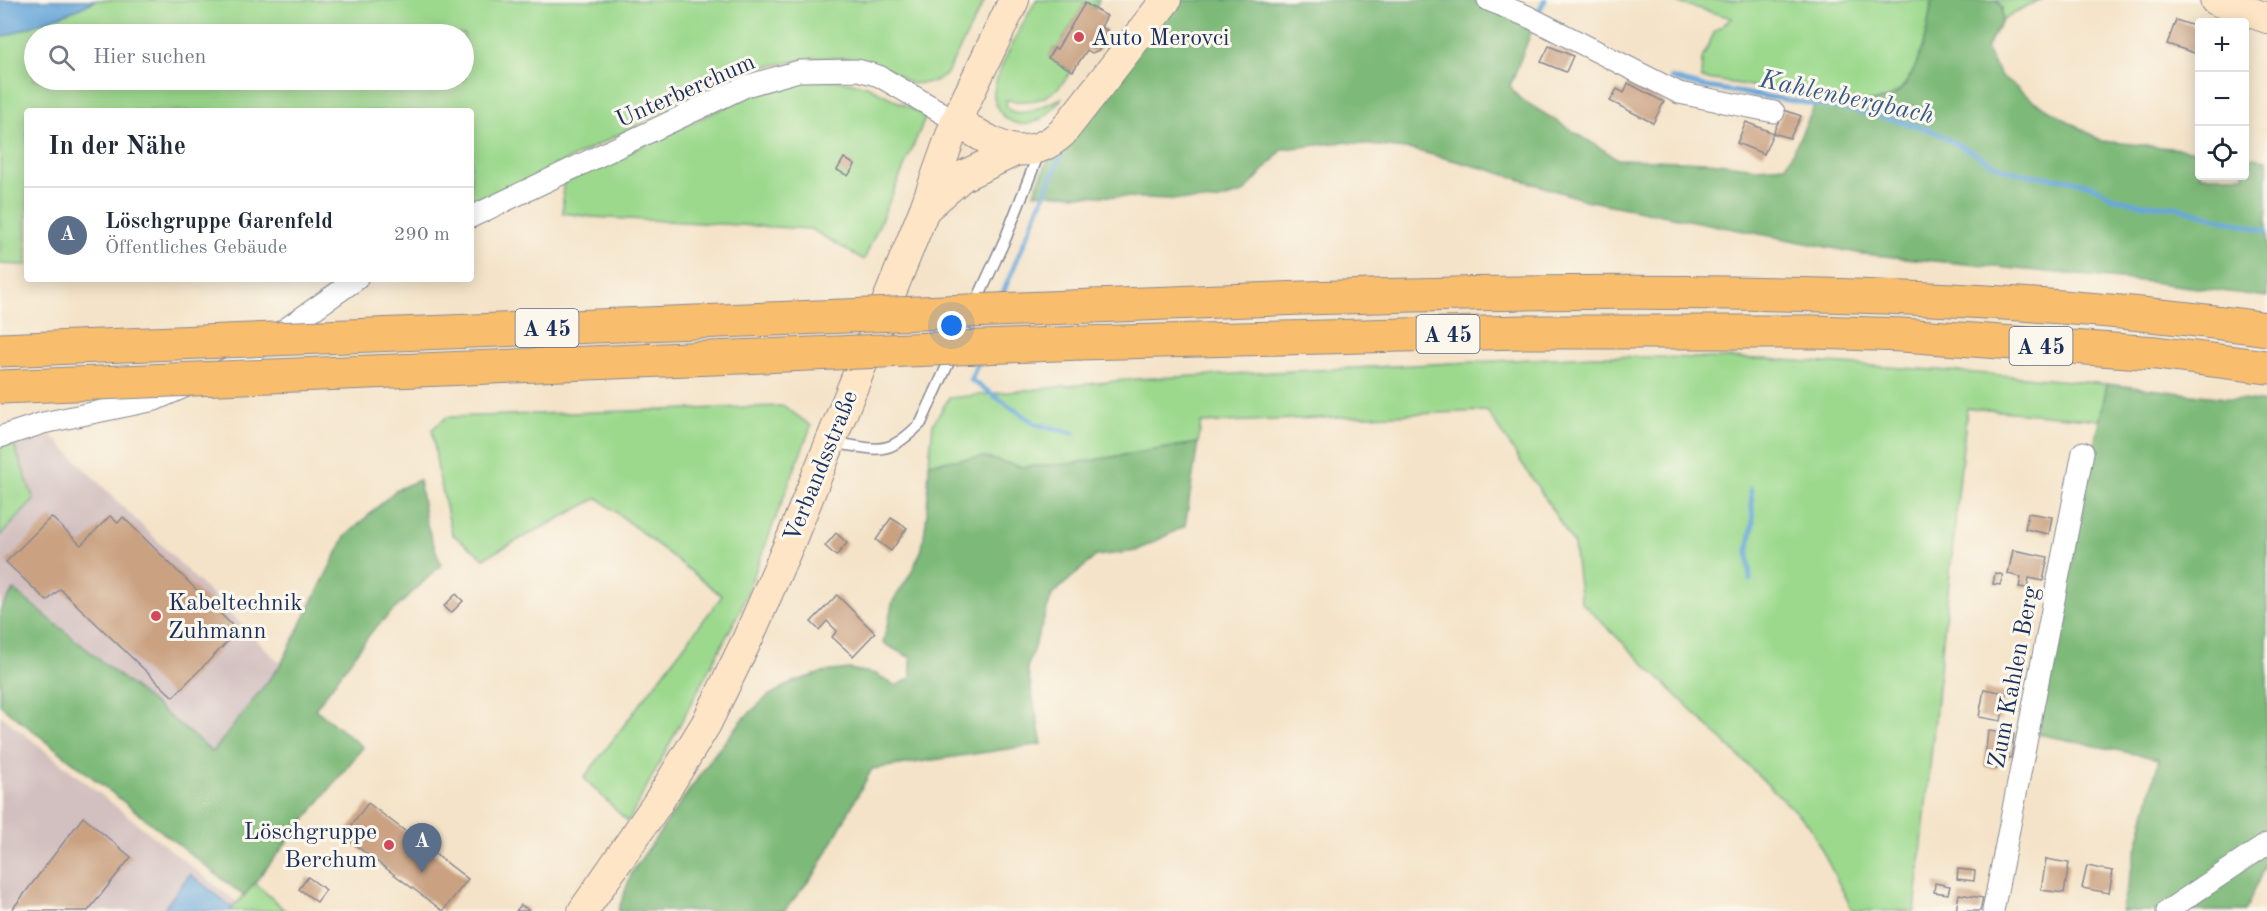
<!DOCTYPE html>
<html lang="de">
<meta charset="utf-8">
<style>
body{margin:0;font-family:"Old Standard TT",serif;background:#f6f6f7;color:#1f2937}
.controls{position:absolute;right:18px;top:18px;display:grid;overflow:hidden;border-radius:6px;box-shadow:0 3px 15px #0003}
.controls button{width:54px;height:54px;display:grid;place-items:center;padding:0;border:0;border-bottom:2px solid #e0e1e3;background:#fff;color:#1f2937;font:30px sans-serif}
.you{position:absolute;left:952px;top:326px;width:21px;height:21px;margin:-15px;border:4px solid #fff;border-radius:50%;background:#1a73e8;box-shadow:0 0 0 9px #1a73e833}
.badge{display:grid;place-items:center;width:39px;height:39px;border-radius:50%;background:#ea580c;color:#fff;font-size:20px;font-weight:700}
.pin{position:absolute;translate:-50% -50px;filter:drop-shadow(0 2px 3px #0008)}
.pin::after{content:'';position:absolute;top:32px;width:21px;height:18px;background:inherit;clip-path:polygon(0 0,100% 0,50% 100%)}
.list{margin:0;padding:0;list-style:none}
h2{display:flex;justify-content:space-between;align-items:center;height:78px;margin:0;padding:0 24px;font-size:26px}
h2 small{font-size:20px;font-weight:400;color:#747a83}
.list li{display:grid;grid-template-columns:39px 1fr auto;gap:18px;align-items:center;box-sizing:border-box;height:96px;padding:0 24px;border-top:2px solid #e0e1e3}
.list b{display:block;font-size:22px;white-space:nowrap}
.list p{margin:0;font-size:20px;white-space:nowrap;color:#747a83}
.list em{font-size:20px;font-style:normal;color:#747a83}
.icon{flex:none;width:33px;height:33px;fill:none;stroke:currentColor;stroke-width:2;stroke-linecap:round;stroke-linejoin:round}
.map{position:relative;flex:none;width:2267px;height:911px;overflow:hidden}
.search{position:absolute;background:#fff;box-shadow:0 3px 15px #0003;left:24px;top:24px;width:450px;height:66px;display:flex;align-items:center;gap:15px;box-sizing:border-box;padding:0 21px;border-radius:33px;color:#747a83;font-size:22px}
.panel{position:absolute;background:#fff;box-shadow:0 3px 15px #0003;left:24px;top:108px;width:450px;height:174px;border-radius:6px}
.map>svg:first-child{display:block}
</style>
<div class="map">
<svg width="2267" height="911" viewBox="0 0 2267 911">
<rect width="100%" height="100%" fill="#fbf7ec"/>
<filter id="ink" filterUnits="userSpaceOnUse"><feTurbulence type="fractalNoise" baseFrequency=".0167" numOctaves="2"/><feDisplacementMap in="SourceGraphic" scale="12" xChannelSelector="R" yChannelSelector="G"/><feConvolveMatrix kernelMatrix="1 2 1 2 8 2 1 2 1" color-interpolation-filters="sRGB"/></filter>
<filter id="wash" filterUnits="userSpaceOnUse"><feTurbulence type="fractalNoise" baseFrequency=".008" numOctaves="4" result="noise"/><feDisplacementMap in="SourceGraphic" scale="24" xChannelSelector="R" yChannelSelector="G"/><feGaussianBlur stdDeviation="1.35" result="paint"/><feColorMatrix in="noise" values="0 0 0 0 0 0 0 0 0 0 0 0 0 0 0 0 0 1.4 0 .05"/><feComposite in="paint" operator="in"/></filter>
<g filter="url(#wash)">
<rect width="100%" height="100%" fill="#f4e3c8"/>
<!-- industrial -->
<g fill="#d2bfbf">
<path d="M51 435 281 664 213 752 15 590 0 609V536L33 500 13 442Z"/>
<path d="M0 715 238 903 230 911H0Z"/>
</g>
<!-- green -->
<g fill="#9cd98d" stroke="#5c8476" stroke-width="1.5" fill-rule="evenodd">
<path d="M96 0H985L946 75 933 82 911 84 889 69 856 58H812L764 67 698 95 471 208V111H27V265L0 264V38L78 9ZM34 34H464V80H34Z"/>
<path d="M1036 0H1099L1095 9 1085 3 1057 49 1054 48 1049 57 1071 71C1056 97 1037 105 1006 100 1006 127 1049 103 1062 98 1054 107 1046 118 1035 122 1015 131 992 113 994 92 996 68 1024 23 1036 0Z"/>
<path d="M1668 0H1932C1927 31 1921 77 1892 96 1879 105 1830 104 1814 100 1801 97 1788 92 1774 90 1750 85 1725 82 1701 78L1702 59 1715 31 1732 18Z"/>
<path d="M1996 0H2043L2026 6 2002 21V7Z"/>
<path d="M837 80 867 86 926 116 864 260 811 229 592 217 563 213V183L759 91 802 82Z"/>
<path d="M1594 356 1766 359 1950 371 2107 384 2100 420 1967 408 1915 911H1853L1809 825 1581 602 1574 545 1547 501 1487 411 1201 423 1198 443 1070 464 1021 467 984 457 929 463 933 424 949 398 1136 379Z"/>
<path d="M784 406 811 426 740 611 628 822 584 778 722 596 598 498 484 558 452 534 438 471 432 429 447 417Z"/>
<path d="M13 442 34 500 0 536V446Z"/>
<path d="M255 883 286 911H230Z"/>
</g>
<!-- forest -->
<g fill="#7db978" stroke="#4c746b" stroke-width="1.5">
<path d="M1179 0H1476L1534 25 1510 86 1519 98 1618 159 1709 162 1757 168 1786 166 1817 101C1835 102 1875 106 1891 97 1919 81 1928 28 1932 0H1996L2002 7V21L1986 48 2000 75 2034 101 2102 141 2199 151 2200 176H2244L2245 157 2267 160V297L2151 282 1863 254 1585 200 1490 170 1414 150 1344 142 1283 149 1243 193 1215 201 1034 193 1049 157Z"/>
<path d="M2107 384 2267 403V861L2245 911H2121L2159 759 2038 734Z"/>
<path d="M1198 443 1185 526 1136 551 1096 556 1052 595 1027 668 1042 744 872 769 816 872 784 911H618L632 872 714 755 743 719 768 696 793 682 824 672 849 669 876 674 896 686 911 678V658L883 643 893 601 910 575 922 549 927 515 929 463 984 457 1021 467 1069 464Z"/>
<path d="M419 480 426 522 441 565 373 630 315 709 363 747 244 896 0 705V610L14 590 213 752 281 664 345 537 396 490Z"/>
</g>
<!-- water -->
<g fill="#68a7da" stroke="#426b9c" stroke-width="1.5">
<path d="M0 0H96L78 9 0 38Z"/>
<path d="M190 874 233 908 230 911H162Z"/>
</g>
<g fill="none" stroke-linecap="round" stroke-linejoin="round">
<!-- stream -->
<g stroke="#68a7da" stroke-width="5">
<path d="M1539 14 1538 13 1545 0"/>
<path d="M1671 78 1700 86 1856 111 1895 120 1933 131 2001 168 2022 174 2070 180 2093 186 2112 197 2135 203 2175 207 2266 231"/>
<path d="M1000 300 1061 155"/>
<path d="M979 359 971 380 1036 424 1073 433"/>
<path d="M1750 580 1748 551 1753 522 1751 489"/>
</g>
</g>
<g id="blocks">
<!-- building -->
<g fill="#caa282">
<path d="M1085 3 1107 16 1101 27 1107 30 1102 39 1096 36 1093 40 1101 45 1099 50 1092 53 1087 50 1073 71 1048 58 1054 48 1057 49Z"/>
<path d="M2176 20 2200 28V55L2167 44Z"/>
<path d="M1549 46 1573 56 1566 72 1541 62Z"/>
<path d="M1628 83 1664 102 1653 123 1610 101 1617 89 1624 93Z"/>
<path d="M1784 110 1801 116 1790 138 1773 133Z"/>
<path d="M1746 122 1773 133 1764 154 1737 143Z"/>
<path d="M844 158 855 165 848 176 837 170Z"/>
<path d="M2028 513 2052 517 2049 534 2025 529Z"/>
<path d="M110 516 118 523 123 517 238 631 173 697 60 589 47 601 6 562 51 517 81 545Z"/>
<path d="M891 518 907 528 891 551 876 540Z"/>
<path d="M836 533 847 543 836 556 825 546Z"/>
<path d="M2013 550 2048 557 2043 581 2029 578 2027 588 2019 587 2021 577 2008 574Z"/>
<path d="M1995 573 2003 575 2000 585 1993 584Z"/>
<path d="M456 594 463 601 451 613 444 606Z"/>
<path d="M837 595 875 633 853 656 832 637 837 631 827 621 819 630 811 622Z"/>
<path d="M1984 689 2006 693 2001 721 1979 717Z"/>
<path d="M1988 731 2014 734 2011 758 1998 756 1997 769 1984 767Z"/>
<path d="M368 803 468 879 443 911 343 836Z"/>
<path d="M83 817 131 857 88 911H11Z"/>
<path d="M2046 859 2069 863 2064 893 2041 890Z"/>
<path d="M2087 866 2113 871 2109 893 2082 888Z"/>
<path d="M1958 869 1975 871 1974 881 1957 879Z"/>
<path d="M308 877 326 890 317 902 299 889Z"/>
<path d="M1935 883 1950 886 1948 894 1934 892Z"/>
<path d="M1959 894 1983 898 1980 911H1956Z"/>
<path d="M521 905 530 911H516Z"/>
</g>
</g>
</g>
<g filter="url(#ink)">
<use href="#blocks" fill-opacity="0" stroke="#888993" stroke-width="1.5"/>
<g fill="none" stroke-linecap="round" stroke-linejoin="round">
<defs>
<path id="service" d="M834 443C879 449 886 458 921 423L1006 237 1039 153"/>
<g id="minor">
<path d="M1488 0 1527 16 1679 93 1774 112"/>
<path d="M471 217 746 86 799 71 858 70 879 76 956 121"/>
<path d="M216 374 231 367 357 279"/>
<path d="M0 437 43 423 155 400 187 386"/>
<path d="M1993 911 2083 452"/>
<path d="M2167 911 2267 844"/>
</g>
<g id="secondary">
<path d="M2215 0 2267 18"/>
<path d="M956 121C994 143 1023 168 1062 133L1166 0"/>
<path d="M926 208 963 176 1013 152"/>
<path d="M583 911 657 804 706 724 748 638 793 535 925 208 956 121 1014 0"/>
</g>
<g id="motorway">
<path d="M1094 306C1307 297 1519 290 1731 293 1910 296 2090 304 2267 329"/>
<path d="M1081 343 1523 332H1815L1902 335 2156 353 2267 367"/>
</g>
</defs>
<!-- service casing -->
<use href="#service" stroke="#888993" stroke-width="13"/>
<!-- minor casing -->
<use href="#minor" stroke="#888993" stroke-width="23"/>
<!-- secondary casing -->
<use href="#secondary" stroke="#888993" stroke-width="32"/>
<!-- motorway casing -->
<use href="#motorway" stroke="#888993" stroke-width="35"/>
<!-- service -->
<use href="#service" stroke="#fff" stroke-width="10"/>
<!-- minor -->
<use href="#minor" stroke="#fff" stroke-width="21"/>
<!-- secondary -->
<use href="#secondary" stroke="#fde5c5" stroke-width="30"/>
<!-- motorway -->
<use href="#motorway" stroke="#f9be6d" stroke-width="33"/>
<defs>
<g id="motorway-bridge">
<path d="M0 350 1094 306"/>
<path d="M0 387 1081 343"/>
</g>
</defs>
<!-- motorway-bridge casing -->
<use href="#motorway-bridge" stroke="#888993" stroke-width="35" stroke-linecap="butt"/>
<!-- motorway-bridge -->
<use href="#motorway-bridge" stroke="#f9be6d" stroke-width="33"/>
</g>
</g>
<!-- markers -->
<g fill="#d1495b" stroke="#fbf7ec" stroke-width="2">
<circle cx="1079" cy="37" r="6"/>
<circle cx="156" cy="616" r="6"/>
<circle cx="389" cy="845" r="6"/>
</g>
<g text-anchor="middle" stroke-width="6" stroke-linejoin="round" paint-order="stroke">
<!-- shield labels -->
<g fill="#fbf7ec" stroke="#5e6b89" stroke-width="1.5">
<rect x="515.5" y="309" width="63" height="38" rx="4.5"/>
<rect x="1416.5" y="315" width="63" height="38" rx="4.5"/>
<rect x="2009.5" y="327" width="63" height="38" rx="4.5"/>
</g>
<g font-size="22" font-weight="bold" fill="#1b2f5e">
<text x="547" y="336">A 45</text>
<text x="1448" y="342">A 45</text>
<text x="2041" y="354">A 45</text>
</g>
<!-- poi labels -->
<g font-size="24" fill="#1b2f5e" stroke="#fbf7ec" text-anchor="start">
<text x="1091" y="45">Auto Merovci</text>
<text x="168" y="610">Kabeltechnik<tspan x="168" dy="28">Zuhmann</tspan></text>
<text x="377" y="839" text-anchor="end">Löschgruppe<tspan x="377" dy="28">Berchum</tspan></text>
</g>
<!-- street labels -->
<g font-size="24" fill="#1b2f5e" stroke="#fbf7ec">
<text transform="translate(685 90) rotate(-24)" y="8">Unterberchum</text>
<text transform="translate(820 466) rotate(-68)" y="8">Verbandsstraße</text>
<text transform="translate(2013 677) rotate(-79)" y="8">Zum Kahlen Berg</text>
</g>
<!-- water labels -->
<g font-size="26" font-style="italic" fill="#365989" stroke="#fbf7ec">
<text transform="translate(1847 96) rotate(12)" y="9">Kahlenbergbach</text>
</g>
</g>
</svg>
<div class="controls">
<button>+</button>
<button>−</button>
<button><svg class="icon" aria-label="locate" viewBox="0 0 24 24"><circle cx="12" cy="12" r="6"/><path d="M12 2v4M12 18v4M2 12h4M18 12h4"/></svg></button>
</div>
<div class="you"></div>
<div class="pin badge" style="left:422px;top:873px;background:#5c6f8a">A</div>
<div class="search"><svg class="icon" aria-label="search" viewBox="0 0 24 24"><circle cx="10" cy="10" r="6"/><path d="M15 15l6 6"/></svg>Hier suchen</div>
<section class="panel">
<h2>In der Nähe<small></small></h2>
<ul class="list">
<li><span class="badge" style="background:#5c6f8a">A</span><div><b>Löschgruppe Garenfeld</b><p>Öffentliches Gebäude</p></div><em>290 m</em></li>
</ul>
</section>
</div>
